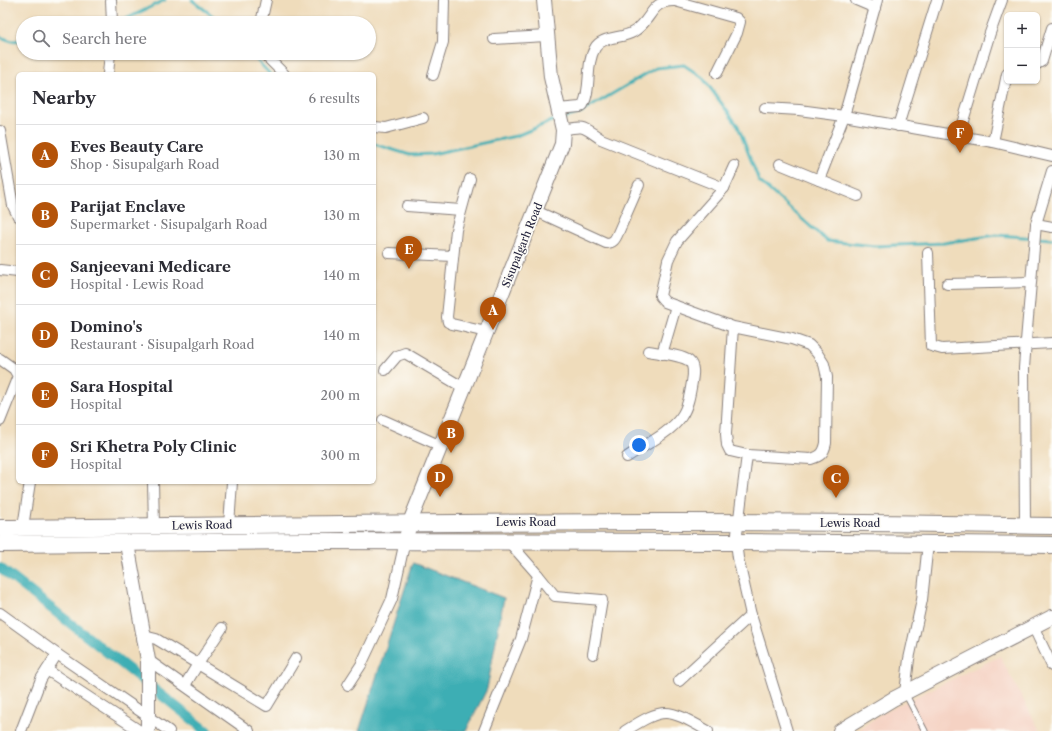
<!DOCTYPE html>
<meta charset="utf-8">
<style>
body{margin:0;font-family:"Libre Caslon Text",serif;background:#f2f2f3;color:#2b2b33}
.controls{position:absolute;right:12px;top:12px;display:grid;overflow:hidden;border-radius:6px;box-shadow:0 1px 3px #0004}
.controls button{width:36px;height:36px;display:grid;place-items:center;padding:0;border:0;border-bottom:1px solid #e1e1e2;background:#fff;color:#2b2b33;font:20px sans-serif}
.you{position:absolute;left:639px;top:445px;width:14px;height:14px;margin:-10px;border:3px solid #fff;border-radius:50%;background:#1a73e8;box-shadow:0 0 0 6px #1a73e833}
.badge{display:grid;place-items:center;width:26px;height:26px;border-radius:50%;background:#b45309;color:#fff;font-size:13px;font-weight:700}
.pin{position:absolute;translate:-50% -33px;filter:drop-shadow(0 1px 2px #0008)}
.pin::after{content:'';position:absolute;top:21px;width:14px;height:12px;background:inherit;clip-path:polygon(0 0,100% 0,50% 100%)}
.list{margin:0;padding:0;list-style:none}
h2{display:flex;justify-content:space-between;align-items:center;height:52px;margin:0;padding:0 16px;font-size:17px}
h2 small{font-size:13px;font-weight:400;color:#7c7c81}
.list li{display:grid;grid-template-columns:26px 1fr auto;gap:12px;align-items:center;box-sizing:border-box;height:60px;padding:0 16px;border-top:1px solid #e1e1e2}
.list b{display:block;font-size:15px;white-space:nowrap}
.list p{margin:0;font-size:13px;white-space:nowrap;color:#7c7c81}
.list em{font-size:13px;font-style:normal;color:#7c7c81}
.icon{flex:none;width:22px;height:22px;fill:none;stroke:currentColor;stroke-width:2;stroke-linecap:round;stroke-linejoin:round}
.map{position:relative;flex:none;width:1052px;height:731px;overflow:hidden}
.search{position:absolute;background:#fff;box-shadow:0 1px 3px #0004;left:16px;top:16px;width:360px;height:44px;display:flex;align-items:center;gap:10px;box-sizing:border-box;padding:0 14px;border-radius:22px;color:#7c7c81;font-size:15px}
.panel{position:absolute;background:#fff;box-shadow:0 1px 3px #0004;left:16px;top:72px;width:360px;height:412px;border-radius:6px}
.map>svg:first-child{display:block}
</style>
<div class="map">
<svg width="1052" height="731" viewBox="0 0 1052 731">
<rect width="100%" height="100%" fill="#fdfcf7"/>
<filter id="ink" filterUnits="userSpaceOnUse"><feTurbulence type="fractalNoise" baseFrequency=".025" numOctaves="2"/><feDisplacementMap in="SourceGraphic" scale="8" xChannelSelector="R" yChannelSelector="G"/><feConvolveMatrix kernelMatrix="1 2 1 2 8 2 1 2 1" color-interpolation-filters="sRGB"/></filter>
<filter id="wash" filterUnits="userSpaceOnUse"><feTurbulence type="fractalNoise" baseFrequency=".012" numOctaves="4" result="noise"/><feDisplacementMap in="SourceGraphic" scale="16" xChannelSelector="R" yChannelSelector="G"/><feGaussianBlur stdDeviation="0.9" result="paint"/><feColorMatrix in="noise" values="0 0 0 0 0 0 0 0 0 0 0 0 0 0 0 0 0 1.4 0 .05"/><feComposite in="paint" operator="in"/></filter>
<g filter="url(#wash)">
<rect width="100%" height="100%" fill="#efdcbb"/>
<!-- built -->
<path fill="#f5d2c3" d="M1000 656 1040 731H857L882 713Z"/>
<!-- water -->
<path fill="#3caeb4" stroke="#2f6878" d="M413 563 504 598 487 689 466 731H359Z"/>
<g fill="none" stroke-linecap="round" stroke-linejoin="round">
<!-- stream -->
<g stroke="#3caeb4" stroke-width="3">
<path d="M192 0 222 23"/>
<path d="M40 23 103 22 128 18 165 0"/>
<path d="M0 37 12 41 23 40"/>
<path d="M250 53 270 74"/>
<path d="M565 118 580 113 656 68 684 65 703 78 738 126 759 181 827 241 875 246 944 243 996 235 1052 239"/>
<path d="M374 144 410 155 432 154 516 136 557 119"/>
</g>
<!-- canal -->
<path stroke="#3caeb4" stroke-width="10" d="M0 568 207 731"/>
</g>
</g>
<g filter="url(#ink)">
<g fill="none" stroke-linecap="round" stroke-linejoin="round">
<defs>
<path id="lane" d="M905 693 925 731"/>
<g id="street">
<path d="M111 0 112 23"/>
<path d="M856 0 875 8"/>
<path d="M261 23 266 0"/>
<path d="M494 39 546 36"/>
<path d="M263 53 284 74"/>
<path d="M1037 64 1042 61 1052 28"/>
<path d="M108 74 110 53"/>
<path d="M433 75 443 42 444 0"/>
<path d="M765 108 799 110 844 116 993 142 1052 156"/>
<path d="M558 109 580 107 583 105C592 88 585 65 595 48 601 36 622 39 633 32 653 21 649 0 675 1L736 18 740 22 737 33 717 73"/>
<path d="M898 126 937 0"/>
<path d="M374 127 386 128 423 118"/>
<path d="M563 130C585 125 583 127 601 139L724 188"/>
<path d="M0 131 13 206 18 216"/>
<path d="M958 137 990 33 1002 0"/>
<path d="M993 142 1007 74"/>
<path d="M780 164 858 196"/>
<path d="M470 179 456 230 447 317 448 322 452 324 486 332"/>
<path d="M819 180 844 116 877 0"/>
<path d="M407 206 461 210"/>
<path d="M536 211 606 243C613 243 615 240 618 233L639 185"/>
<path d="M1036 224 1052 227"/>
<path d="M389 253 453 256"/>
<path d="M928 253 931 346 942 349 1052 343"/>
<path d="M0 270 18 272"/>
<path d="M947 284 1031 282"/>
<path d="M733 327 726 434 727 445 730 451 747 455 811 459C821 456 824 453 826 443L827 377 824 364 817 353 809 345 792 339 733 327 665 302 660 296 668 260 677 241 724 188 734 166"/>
<path d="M662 354 676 306"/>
<path d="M0 359 14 369 18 376 0 421"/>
<path d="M385 370 397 356 405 353 464 388"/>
<path d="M383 420 441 446"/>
<path d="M747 455 736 542 738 558 751 615 787 731"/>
<path d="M627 457C644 445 669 434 681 417 688 407 690 394 692 382 693 376 695 366 689 361 682 355 658 353 648 351"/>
<path d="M153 482 154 526"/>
<path d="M229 525 232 482"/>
<path d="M1025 525 1024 368 1026 341 1036 224 1052 171"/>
<path d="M23 527 30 482"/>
<path d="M538 575 555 596 602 600 593 654"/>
<path d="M0 613 57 654 169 731"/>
<path d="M1033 626 1052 666"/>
<path d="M144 636 156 639 198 664 222 628"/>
<path d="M148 660 249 731"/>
<path d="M47 670 140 731"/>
<path d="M679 681 751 615"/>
<path d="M185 685 198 664 267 706 296 658"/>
<path d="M348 685 361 665 392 599 405 541"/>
<path d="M905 693 909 659 922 600 928 543"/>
<path d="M21 731 41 679 57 654"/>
<path d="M484 731 521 639 538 575 509 542"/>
<path d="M625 731C665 706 667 708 708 731"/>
</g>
<g id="secondary">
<path d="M405 541 412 517 562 144 563 130 551 77 544 0"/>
<path d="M127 544 148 660V731"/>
<path d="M840 731 893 699 1052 617"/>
</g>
<g id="primary">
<path d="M0 528C351 524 701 518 1052 526"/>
<path d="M0 544 303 541 736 542 1052 545"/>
</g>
</defs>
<!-- lane casing -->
<use href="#lane" stroke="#887f7b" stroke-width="7"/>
<!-- street casing -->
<use href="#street" stroke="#887f7b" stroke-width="12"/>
<!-- secondary casing -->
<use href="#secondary" stroke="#887f7b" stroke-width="16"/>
<!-- primary casing -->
<use href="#primary" stroke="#887f7b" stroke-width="18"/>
<!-- lane -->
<use href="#lane" stroke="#fff" stroke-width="5"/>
<!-- street -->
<use href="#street" stroke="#fff" stroke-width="10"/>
<!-- secondary -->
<use href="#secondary" stroke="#fff" stroke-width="14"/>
<!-- primary -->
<use href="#primary" stroke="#fff" stroke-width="16"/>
</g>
</g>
<g text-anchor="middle" stroke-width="3.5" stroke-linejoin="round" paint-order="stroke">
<!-- street labels -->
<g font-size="11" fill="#22223b" stroke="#fdfcf7">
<text transform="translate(522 245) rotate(-68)" y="4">Sisupalgarh Road</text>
<text x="526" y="526">Lewis Road</text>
<text x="850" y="527">Lewis Road</text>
<text transform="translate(202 525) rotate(-1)" y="4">Lewis Road</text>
</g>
</g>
</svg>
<div class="controls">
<button>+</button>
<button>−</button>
</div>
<div class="you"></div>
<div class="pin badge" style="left:493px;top:330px">A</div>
<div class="pin badge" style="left:451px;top:453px">B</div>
<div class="pin badge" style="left:836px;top:498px">C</div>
<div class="pin badge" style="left:440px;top:497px">D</div>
<div class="pin badge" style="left:409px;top:269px">E</div>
<div class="pin badge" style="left:960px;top:153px">F</div>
<div class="search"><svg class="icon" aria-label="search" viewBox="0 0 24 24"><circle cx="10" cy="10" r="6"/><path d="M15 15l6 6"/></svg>Search here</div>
<section class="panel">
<h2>Nearby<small>6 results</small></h2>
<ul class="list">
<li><span class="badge">A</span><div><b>Eves Beauty Care</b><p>Shop · Sisupalgarh Road</p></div><em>130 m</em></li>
<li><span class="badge">B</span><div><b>Parijat Enclave</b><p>Supermarket · Sisupalgarh Road</p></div><em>130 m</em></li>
<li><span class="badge">C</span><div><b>Sanjeevani Medicare</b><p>Hospital · Lewis Road</p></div><em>140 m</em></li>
<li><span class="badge">D</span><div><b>Domino's</b><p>Restaurant · Sisupalgarh Road</p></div><em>140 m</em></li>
<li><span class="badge">E</span><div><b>Sara Hospital</b><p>Hospital</p></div><em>200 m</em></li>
<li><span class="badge">F</span><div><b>Sri Khetra Poly Clinic</b><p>Hospital</p></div><em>300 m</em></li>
</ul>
</section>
</div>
